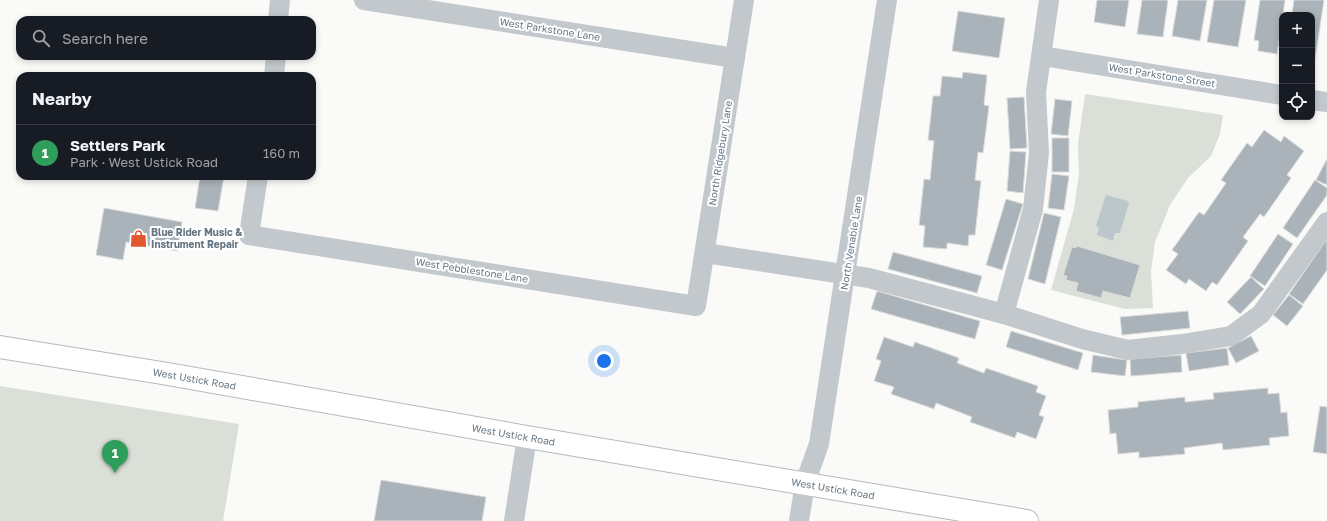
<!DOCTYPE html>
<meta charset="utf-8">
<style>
body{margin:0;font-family:"Golos Text",sans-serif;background:#242831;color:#f1f3f6}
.controls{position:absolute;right:12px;top:12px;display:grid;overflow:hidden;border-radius:8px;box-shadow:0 2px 6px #0003}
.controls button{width:36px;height:36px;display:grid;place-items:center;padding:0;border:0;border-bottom:1px solid #363941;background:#171b24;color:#f1f3f6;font:20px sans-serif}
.you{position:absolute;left:604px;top:361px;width:14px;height:14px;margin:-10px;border:3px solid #fff;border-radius:50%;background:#1a73e8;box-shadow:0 0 0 6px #1a73e833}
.badge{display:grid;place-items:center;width:26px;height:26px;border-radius:50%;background:#1a73e8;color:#fff;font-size:13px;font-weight:700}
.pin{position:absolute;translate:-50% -33px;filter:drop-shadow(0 1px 2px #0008)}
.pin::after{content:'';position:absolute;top:21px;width:14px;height:12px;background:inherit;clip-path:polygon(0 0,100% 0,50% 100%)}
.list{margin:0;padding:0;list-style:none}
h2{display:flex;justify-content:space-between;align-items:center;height:52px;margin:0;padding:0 16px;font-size:17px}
h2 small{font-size:13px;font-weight:400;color:#9ea1a6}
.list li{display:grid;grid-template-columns:26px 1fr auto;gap:12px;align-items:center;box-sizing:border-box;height:56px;padding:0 16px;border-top:1px solid #363941}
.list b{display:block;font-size:15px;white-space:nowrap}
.list p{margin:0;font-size:13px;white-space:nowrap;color:#9ea1a6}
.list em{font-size:13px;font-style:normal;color:#9ea1a6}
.icon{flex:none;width:22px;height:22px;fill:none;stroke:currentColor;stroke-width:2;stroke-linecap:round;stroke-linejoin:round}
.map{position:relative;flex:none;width:1327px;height:521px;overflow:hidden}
.search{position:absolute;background:#171b24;box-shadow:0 2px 6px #0003;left:16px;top:16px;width:300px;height:44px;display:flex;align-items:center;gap:10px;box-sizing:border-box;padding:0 14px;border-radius:12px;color:#9ea1a6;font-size:15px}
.panel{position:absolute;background:#171b24;box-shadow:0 2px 6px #0003;left:16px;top:72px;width:300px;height:108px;border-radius:12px}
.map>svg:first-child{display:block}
</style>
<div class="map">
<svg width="1327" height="521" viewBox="0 0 1327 521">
<rect width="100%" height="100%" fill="#fafaf8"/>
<!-- green -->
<g fill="#dadfd7">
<path d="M1085 94 1223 115 1220 134 1211 156 1188 178 1170 205 1155 242 1151 271 1153 308 1125 309 1051 290 1074 209 1079 174 1078 144Z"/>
<path d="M0 386 239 424 223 521H0Z"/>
</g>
<!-- water -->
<path fill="#bbc7cb" d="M1106 195 1128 201 1129 203 1120 233H1115L1113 241 1097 235 1099 228 1096 226Z"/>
<!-- building -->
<g fill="#aab3b9" stroke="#dcdcda">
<path d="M1097 0H1129L1125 27 1094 22Z"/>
<path d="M1142 0H1168L1163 37 1137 34Z"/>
<path d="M1178 0H1207L1200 41 1172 36Z"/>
<path d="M1214 0H1246L1238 47 1207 42Z"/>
<path d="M1260 0H1285L1277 54 1258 51 1259 41 1254 40Z"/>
<path d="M1294 0H1324L1315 59H1312V15H1292Z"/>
<path d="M958 11 1005 18 999 58 952 51Z"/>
<path d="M963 72 987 75 984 105 989 106 983 153 978 152 975 180 981 181 975 235H969L968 246 947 243V249L923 247 925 226 919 225 924 179 930 180 934 141 928 140 933 96H940L942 76 962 78Z"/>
<path d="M181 73 200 76H181Z"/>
<path d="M1024 97 1027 148 1010 149 1007 98Z"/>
<path d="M1055 99 1072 101 1068 136 1051 134Z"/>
<path d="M1264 130 1281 142 1284 136 1304 151 1287 175 1291 178 1264 217 1260 214 1243 237 1248 241 1217 285 1212 282 1206 291 1189 279 1186 284 1166 270 1178 254 1172 250 1199 212 1204 215 1226 183 1221 180 1247 143 1252 147Z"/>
<rect x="1052" y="138" width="17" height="34"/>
<path d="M1010 151 1026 152 1023 193 1007 191Z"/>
<path d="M1327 159V185L1316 180Z"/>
<path d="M1052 174 1069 176 1064 210 1048 208Z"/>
<path d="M200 176H224L218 211 195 208Z"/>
<path d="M1315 180 1327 188V195L1297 238 1283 228Z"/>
<path d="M1006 199 1023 204 1002 270 986 265Z"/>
<path d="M104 208 182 222 177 251 126 242 123 260 96 255Z"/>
<path d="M1044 213 1061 217 1045 284 1028 279Z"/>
<path d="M1278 234 1293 244 1265 286 1250 276Z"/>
<path d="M1327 239V270L1303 304 1289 294Z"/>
<path d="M1077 246 1140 265 1130 298 1103 291 1101 298 1076 291 1078 283 1066 280 1067 276H1063L1072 247 1076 248Z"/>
<path d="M893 252 982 276 977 293 888 269Z"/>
<path d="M1251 277 1264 289 1240 314 1227 302Z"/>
<path d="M877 291 980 321 975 339 871 309Z"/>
<path d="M1289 295 1303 306 1287 326 1273 315Z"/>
<path d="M1188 311 1190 328 1122 335 1120 317Z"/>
<path d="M1011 331 1083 353 1078 370 1006 347Z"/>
<path d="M1251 336 1259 351 1236 363 1228 348Z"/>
<path d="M884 337 913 347 915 342 959 358 957 363 984 373 986 368 1038 386 1036 392 1046 396 1039 415 1044 417 1036 439 1017 432 1015 438 970 422 972 417 936 403 934 409 891 394 894 387 874 381 881 361 876 359Z"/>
<path d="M1227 348 1229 365 1189 371 1186 353Z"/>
<path d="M1093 355 1127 360 1125 376 1091 372Z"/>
<path d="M1181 355 1182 372 1131 376 1130 359Z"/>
<path d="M1268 388V394L1279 393 1281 413 1287 412 1289 436 1269 438 1270 445 1223 450 1222 443 1184 448 1185 454 1139 458V452L1118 454 1116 433 1110 434 1108 410 1138 407V402L1185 397V402L1214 399 1213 393Z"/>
<path d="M1320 406 1327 407V454L1313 452Z"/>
<path d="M381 480 486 497 482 521H374Z"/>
</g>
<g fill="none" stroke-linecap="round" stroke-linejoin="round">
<defs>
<g id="major">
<path id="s1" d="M0 347 162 373 527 437 1027 521"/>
</g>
</defs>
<!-- major casing -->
<use href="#major" stroke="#b5babe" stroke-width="24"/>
<!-- minor -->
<g stroke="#c3c8cc" stroke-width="20">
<path d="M364 0 735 58"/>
<path d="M278 20 280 0"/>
<path d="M1042 56 1282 95"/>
<path d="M274 76 276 56"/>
<path d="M1312 100 1327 102"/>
<path d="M258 176 249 235 696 306 744 0"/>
<path d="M705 253 869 278 1004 314 1082 339 1128 350 1182 344 1231 336 1261 314 1327 222"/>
<path d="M1004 314 1033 209 1039 153 1036 92 1049 0"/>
<path d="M514 521 527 437"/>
<path d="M799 521 805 483 819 444 887 0"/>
</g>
<!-- major -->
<use href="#major" stroke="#fff" stroke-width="22"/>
</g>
<!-- icons -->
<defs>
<symbol id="shop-bare" viewBox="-9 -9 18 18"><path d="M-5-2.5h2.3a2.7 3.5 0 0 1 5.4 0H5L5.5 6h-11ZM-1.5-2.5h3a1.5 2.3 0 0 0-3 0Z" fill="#e4572e" stroke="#fff" stroke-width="2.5" paint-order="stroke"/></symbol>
</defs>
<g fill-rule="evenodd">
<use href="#shop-bare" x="126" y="226" width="25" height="25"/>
</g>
<g text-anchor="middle" stroke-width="4" stroke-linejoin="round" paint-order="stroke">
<!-- street labels -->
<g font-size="10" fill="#657683" stroke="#fff">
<text transform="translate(550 29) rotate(9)" y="4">West Parkstone Lane</text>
<text transform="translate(1162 75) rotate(9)" y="4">West Parkstone Street</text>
<text transform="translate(720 153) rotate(-81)" y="4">North Ridgebury Lane</text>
<text transform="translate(851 243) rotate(-81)" y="4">North Venable Lane</text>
<text transform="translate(472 270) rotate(9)" y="4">West Pebblestone Lane</text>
<text dy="4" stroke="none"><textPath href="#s1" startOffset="197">West Ustick Road</textPath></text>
<text dy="4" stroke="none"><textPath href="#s1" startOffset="521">West Ustick Road</textPath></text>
<text dy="4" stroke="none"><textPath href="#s1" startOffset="845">West Ustick Road</textPath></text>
</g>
<!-- poi labels -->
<g font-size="10" font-weight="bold" fill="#657683" stroke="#fff" text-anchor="start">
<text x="151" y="236">Blue Rider Music &amp;<tspan x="151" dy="12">Instrument Repair</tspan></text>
</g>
</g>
</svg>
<div class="controls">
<button>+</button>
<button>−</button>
<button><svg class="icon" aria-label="locate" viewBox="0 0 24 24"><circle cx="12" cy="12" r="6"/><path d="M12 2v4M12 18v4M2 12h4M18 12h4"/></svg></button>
</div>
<div class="you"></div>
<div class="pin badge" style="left:115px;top:473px;background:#2e9e5b">1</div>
<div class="search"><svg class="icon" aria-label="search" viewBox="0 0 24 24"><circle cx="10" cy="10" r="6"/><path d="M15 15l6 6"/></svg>Search here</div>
<section class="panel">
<h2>Nearby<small></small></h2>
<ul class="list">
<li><span class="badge" style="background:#2e9e5b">1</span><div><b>Settlers Park</b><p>Park · West Ustick Road</p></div><em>160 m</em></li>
</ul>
</section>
</div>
